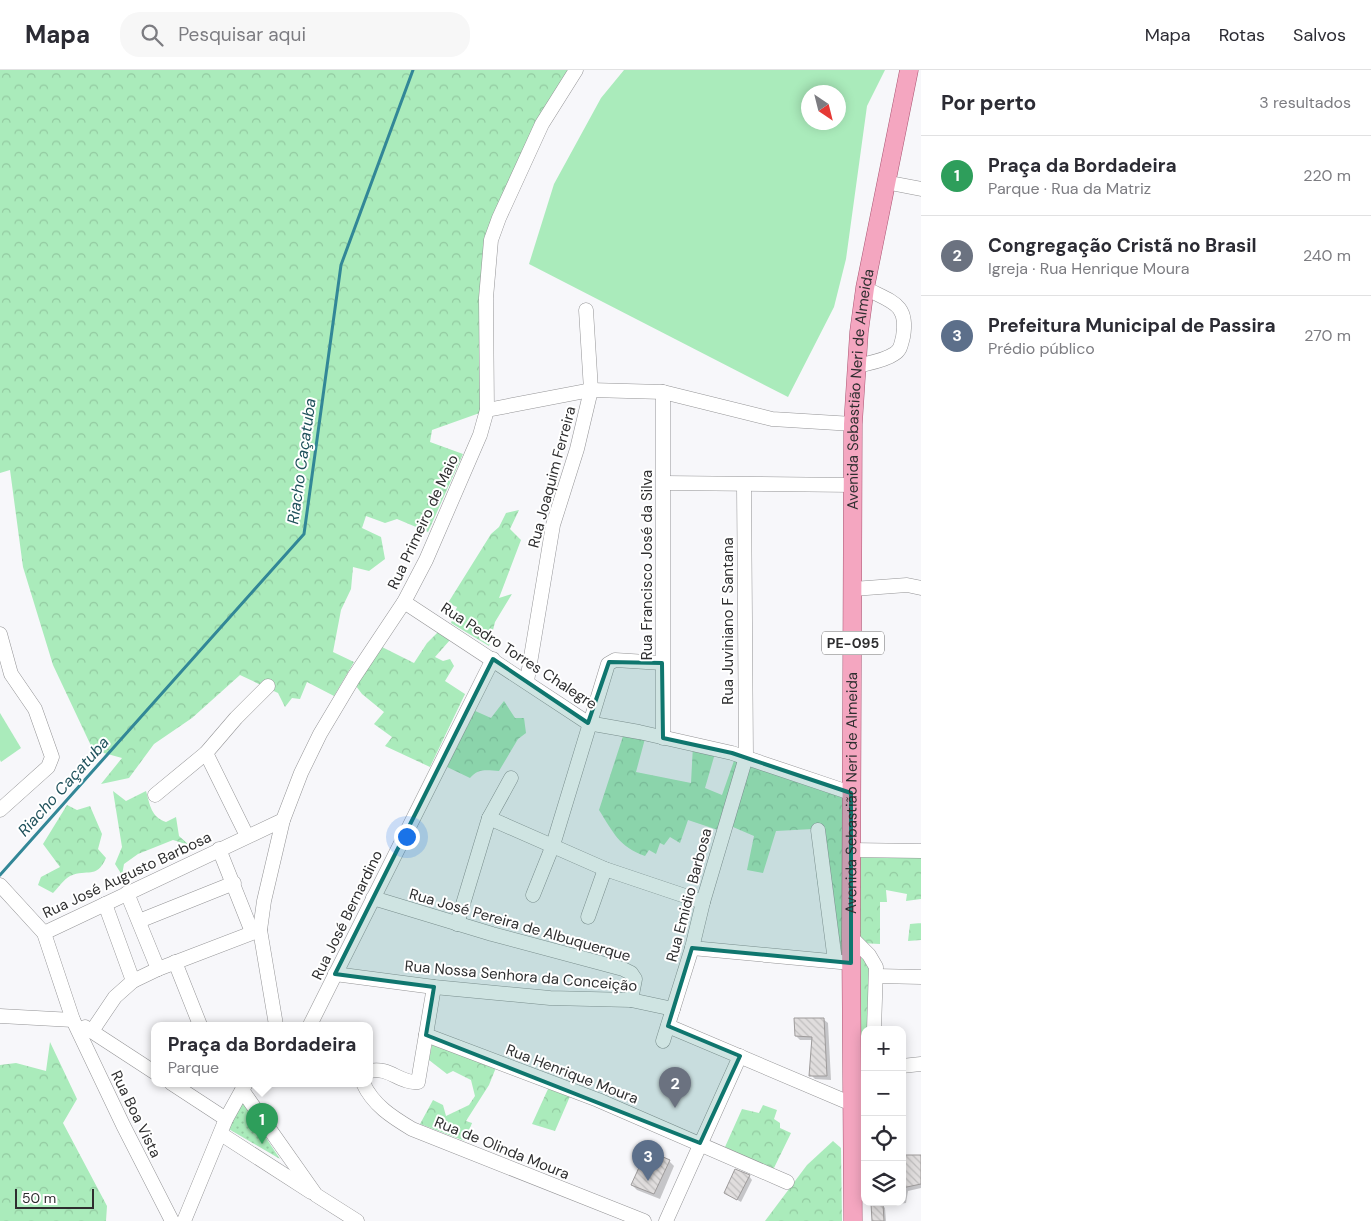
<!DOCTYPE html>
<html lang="pt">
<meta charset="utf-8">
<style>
body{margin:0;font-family:"DM Sans",sans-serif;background:#f7f7f7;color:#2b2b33}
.controls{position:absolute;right:15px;bottom:15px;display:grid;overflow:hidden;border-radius:10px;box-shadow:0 2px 12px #0003}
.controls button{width:45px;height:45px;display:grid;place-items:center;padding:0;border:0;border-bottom:1px solid #e1e1e2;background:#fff;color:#2b2b33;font:25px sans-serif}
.compass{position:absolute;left:801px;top:15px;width:45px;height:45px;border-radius:50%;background:#fff;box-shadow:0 2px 12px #0003;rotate:145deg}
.scale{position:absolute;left:15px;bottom:12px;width:79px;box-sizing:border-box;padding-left:5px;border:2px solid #2e2e2f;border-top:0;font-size:14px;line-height:18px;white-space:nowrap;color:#2e2e2f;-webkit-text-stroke:4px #fff;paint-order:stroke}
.you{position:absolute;left:406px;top:766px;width:18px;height:18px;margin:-12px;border:4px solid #fff;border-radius:50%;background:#1a73e8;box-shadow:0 0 0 8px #1a73e833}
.badge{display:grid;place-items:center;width:32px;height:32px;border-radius:50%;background:#995dd4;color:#fff;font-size:16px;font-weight:700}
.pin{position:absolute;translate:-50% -41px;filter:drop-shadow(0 1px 2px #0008)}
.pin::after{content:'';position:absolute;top:26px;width:18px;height:15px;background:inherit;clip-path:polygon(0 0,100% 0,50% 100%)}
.popup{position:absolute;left:151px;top:952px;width:222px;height:65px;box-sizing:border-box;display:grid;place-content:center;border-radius:10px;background:#fff;filter:drop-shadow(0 1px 4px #0005);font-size:16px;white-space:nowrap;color:#7c7c81}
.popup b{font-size:19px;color:#2b2b33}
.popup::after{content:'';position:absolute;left:50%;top:100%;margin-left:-10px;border:10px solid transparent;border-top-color:#fff}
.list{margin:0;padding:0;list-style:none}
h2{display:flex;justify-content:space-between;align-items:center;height:65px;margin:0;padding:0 20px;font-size:21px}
h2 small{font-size:16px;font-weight:400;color:#7c7c81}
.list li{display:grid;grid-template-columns:32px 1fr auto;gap:15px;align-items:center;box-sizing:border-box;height:80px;padding:0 20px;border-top:1px solid #e1e1e2}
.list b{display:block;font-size:19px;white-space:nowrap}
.list p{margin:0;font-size:16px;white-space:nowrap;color:#7c7c81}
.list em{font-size:16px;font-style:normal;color:#7c7c81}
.icon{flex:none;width:28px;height:28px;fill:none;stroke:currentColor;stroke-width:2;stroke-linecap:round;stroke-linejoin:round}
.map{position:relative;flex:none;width:921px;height:1151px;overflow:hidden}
header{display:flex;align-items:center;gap:30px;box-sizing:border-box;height:70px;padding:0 25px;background:#fff;border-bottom:1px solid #e1e1e2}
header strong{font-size:24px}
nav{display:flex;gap:28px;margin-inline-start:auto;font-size:18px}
.search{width:350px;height:45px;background:#f7f7f7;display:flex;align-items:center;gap:12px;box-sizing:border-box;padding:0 18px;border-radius:20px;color:#7c7c81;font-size:19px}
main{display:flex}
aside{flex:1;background:#fff}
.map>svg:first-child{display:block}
</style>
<header>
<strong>Mapa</strong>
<div class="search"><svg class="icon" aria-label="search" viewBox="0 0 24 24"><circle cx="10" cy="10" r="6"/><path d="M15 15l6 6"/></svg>Pesquisar aqui</div>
<nav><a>Mapa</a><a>Rotas</a><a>Salvos</a></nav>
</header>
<main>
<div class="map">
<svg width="921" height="1151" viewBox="0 0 921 1151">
<defs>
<pattern id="forest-crowns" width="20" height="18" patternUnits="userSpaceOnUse" patternTransform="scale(1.25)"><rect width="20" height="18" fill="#aaebbb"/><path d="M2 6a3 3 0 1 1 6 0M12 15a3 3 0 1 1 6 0" fill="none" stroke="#93caa1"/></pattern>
<pattern id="park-dots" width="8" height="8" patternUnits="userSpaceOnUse" patternTransform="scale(1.25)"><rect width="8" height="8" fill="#aaebbb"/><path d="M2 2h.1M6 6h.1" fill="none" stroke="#93caa1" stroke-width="1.8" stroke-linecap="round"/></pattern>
<pattern id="building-back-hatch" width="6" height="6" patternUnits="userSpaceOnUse" patternTransform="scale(1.25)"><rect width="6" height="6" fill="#e0dddd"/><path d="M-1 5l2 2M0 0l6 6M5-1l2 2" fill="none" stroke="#c0bebe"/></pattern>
</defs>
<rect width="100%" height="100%" fill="#f7f7fa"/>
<!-- forest -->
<g fill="url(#forest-crowns)">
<path d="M0 0H576L490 163 488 340 432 360 430 372 463 384 428 462 397 449 385 453 366 446 362 458 381 467 385 489 369 501 353 497 351 519 341 540 333 582 354 592 334 626 307 612 300 629 292 628 285 637 278 623 240 605 192 648 154 674 129 708 101 714 122 688 93 680 53 595 23 497 10 400 0 403Z"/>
<path d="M519 440 510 459 521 470 499 528 512 524 495 552 489 576 451 553 457 537 448 533 491 464 499 457 506 443Z"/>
<path d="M440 560 450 570 435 587 443 591 450 589 454 596 445 611 465 624 430 697 385 676 392 667 374 654 384 642 362 624 356 616 382 577 414 593 427 573Z"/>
<path d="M504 631 515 648H524L526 663 518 669 499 701C487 700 478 698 470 708L445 696 473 640 491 648Z"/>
<path d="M625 660 646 665 636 702 691 713 693 675 716 680 705 718 722 725 736 685 850 718 849 890 833 888 817 810 813 759 776 761 763 803 747 800 754 766 726 754 718 760 688 750 680 773 670 767 664 775 660 773 656 784 649 780 645 786C619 777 613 762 599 740Z"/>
<path d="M113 721 126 731 146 721C150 735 151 747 166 752L176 747 179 766 189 775 173 770 138 784 124 794 122 805 115 794 122 777Z"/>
<path d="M67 735 77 740 90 736 102 764 98 779 106 788C96 810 88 798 70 806 64 809 58 818 53 823L38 815 41 807 60 797 43 774Z"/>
<path d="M859 780H921V829L906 831 907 824 886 820 887 832H880V874L860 873Z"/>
<path d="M921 849V870L908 871 910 854 921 853Z"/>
<path d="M861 885H869L872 960H865V987L858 989Z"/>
<path d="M433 970 497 995 489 1015 466 1051 472 1053 465 1071 420 1054 433 1030 443 1035 446 1046 469 1035 475 1026 471 1010 453 1001 447 1004 429 990Z"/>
<path d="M50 972 77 1029 63 1053 107 1136 106 1151H0V995L16 993 46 1001Z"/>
<path d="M548 1019 571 1024 555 1061 532 1054Z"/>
<path d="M763 1035 777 1040 774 1049 780 1053V1058L791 1063 773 1100 725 1077 742 1039 759 1043Z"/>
<path d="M833 1071 841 1078 842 1151H765L807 1095Z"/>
</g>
<!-- park -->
<path fill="url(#park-dots)" d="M241 1030 280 1089 227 1058Z"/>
<!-- garden -->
<g fill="#aaebbb" fill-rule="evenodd">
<path d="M624 0H885L867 36 846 189 834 237 788 327 529 194 554 114 601 28ZM808 22H838V52H808Z"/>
<path d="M0 643 21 678 1 692 0 690Z"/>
</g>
<!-- shadow -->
<g fill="#0003">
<path d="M823 949 828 953 831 1010 815 1009 811 1005 813 970H800L796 966Z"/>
<path d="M921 1085V1118L908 1121 906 1133 891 1135 888 1132H902V1086Z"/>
<path d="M669 1091 674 1096 660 1129 637 1120 632 1115Z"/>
<path d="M749 1106 752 1110 741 1132 726 1123Z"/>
<path d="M882 1135 885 1138 886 1151H873Z"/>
</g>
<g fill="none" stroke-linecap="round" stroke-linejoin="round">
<!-- stream -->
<path stroke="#328797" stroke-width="3" d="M0 805 304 464 341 195 413 0"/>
</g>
<!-- building -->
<g fill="url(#building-back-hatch)" stroke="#9e9b9b">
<path d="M794 948H824L827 1006H809L812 967 795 966Z"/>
<path d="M647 1080 670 1090 654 1124 631 1115Z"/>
<path d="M902 1085H921V1114L902 1118Z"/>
<path d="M735 1099 750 1105 737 1130 724 1123Z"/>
<path d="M871 1133 883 1134 884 1151H872Z"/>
</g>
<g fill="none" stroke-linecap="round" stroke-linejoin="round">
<defs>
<g id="minor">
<path d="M885 112 921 119"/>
<path d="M857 296C868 293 884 291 894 284 901 280 901 274 903 267 909 233 891 232 865 218"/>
<path d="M663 322V668"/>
<path d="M487 340 591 320 663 322 772 349 853 354"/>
<path d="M664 413 853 415"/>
<path d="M853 519 907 515 921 518"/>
<path d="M404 532 588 653 639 662 732 683 851 723"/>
<path d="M0 564 11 604 35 639 52 687 48 697 0 740"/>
<path d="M527 611 553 455 577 379 591 320 586 240"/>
<path d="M206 683 247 766"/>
<path d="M155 725 206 683 236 648 268 616"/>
<path d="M489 748 605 799 703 832"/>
<path d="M818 760 835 891"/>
<path d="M219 779 252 862"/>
<path d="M852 780 921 781"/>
<path d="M0 815 44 863 73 950 123 1055 172 1151"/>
<path d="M127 823 158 899"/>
<path d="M533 825 553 775 608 594 615 590 662 593"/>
<path d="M373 828 492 864 623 899 631 903 635 909 631 930"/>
<path d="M105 834 133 911"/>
<path d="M588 847 605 799"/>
<path d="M139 851 234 813"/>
<path d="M457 854 489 748 511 708"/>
<path d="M44 863 283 750"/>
<path d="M851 867 869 885 876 897 874 960"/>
<path d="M692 878 851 893"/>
<path d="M175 892 200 955"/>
<path d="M335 904 434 917 550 928 631 930 673 939"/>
<path d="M877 906 921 907"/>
<path d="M0 946 73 950"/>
<path d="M276 955 260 860 264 831 283 750 301 703 320 664 354 607 404 532 426 490 480 365 487 340 486 228 491 170 499 148 542 54 576 0"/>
<path d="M310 955 493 589"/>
<path d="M668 956 852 1034"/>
<path d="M85 957 154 1002"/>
<path d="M92 961 115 927 133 911 158 899 260 860"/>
<path d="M426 965 598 1030 787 1112"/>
<path d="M663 971 692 878 703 832 746 687 744 415"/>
<path d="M902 996 921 994"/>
<path d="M370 1001C388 996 401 1014 418 1012L434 917"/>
<path d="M171 1013 226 1049"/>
<path d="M363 1013C373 1035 392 1047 412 1059L644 1151"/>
<path d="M242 1020 316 1125 357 1151"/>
<path d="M221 1064 311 1122"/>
<path d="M184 1151 226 1049 246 1013"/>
<path d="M666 1151 740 986"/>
</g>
<g id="major">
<path id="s1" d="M853 1151 851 867 853 354 859 262 865 218 909 0"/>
</g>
</defs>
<!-- minor casing -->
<use href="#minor" stroke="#949496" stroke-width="15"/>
<!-- major casing -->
<use href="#major" stroke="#aa5572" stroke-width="19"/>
<!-- minor -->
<use href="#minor" stroke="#fff" stroke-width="14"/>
<!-- major -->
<use href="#major" stroke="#f4a6c0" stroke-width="18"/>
</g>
<!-- marked area -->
<path fill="#0f766e" fill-opacity="0.2" stroke="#0f766e" stroke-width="4" stroke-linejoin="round" d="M493 589 588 653 609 592 662 593 663 668 732 683 851 723V893L692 878 668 956 740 986 700 1073 426 965 434 917 335 904Z"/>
<g text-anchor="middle" stroke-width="4" stroke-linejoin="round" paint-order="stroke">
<!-- shield labels -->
<rect fill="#fff" stroke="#6d6d6d" stroke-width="1" x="822" y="561.5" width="62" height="23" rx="4"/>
<g font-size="14" font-weight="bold" fill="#2e2e2f">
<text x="853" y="578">PE-095</text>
</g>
<!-- street labels -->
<g font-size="15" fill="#2e2e2f" stroke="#fff">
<text dy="5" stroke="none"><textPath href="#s1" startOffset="832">Avenida Sebastião Neri de Almeida</textPath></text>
<text transform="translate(552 407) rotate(-75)" y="5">Rua Joaquim Ferreira</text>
<text transform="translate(423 452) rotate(-65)" y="5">Rua Primeiro de Maio</text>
<text transform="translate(647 495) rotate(-90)" y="5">Rua Francisco José da Silva</text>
<text transform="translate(728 551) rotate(-90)" y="5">Rua Juviniano F Santana</text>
<text transform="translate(519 586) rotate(33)" y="5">Rua Pedro Torres Chalegre</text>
<text dy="5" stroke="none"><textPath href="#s1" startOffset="428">Avenida Sebastião Neri de Almeida</textPath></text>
<text transform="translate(127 805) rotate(-25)" y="5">Rua José Augusto Barbosa</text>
<text transform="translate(689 825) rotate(-75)" y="5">Rua Emidio Barbosa</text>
<text transform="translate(347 845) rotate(-64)" y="5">Rua José Bernardino</text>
<text transform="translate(520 855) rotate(16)" y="5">Rua José Pereira de Albuquerque</text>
<text transform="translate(521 906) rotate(5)" y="5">Rua Nossa Senhora da Conceição</text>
<text transform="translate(572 1004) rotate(21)" y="5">Rua Henrique Moura</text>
<text transform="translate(136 1044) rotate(64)" y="5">Rua Boa Vista</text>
<text transform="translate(502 1078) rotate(22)" y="5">Rua de Olinda Moura</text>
</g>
<!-- water labels -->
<g font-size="16" font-style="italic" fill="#20525c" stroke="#fff">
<text transform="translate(301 391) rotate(-82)" y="6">Riacho Caçatuba</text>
<text transform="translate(63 716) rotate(-48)" y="6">Riacho Caçatuba</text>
</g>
</g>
</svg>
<div class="controls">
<button>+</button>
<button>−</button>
<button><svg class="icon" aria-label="locate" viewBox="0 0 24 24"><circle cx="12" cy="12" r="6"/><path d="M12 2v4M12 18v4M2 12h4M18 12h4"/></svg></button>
<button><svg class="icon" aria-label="layers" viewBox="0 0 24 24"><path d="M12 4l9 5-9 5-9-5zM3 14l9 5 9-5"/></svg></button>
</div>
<svg class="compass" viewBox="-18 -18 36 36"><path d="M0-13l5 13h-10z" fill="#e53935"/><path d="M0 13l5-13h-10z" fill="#7c7c81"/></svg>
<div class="scale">50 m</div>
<div class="you"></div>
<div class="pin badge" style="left:262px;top:1074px;background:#2e9e5b">1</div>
<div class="popup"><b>Praça da Bordadeira</b>Parque</div>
<div class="pin badge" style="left:675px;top:1038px;background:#6b7280">2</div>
<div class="pin badge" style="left:648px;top:1111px;background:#5c6f8a">3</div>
</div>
<aside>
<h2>Por perto<small>3 resultados</small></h2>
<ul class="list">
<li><span class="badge" style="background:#2e9e5b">1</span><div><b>Praça da Bordadeira</b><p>Parque · Rua da Matriz</p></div><em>220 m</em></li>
<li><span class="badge" style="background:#6b7280">2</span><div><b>Congregação Cristã no Brasil</b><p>Igreja · Rua Henrique Moura</p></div><em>240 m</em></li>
<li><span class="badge" style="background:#5c6f8a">3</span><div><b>Prefeitura Municipal de Passira</b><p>Prédio público</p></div><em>270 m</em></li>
</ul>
</aside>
</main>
